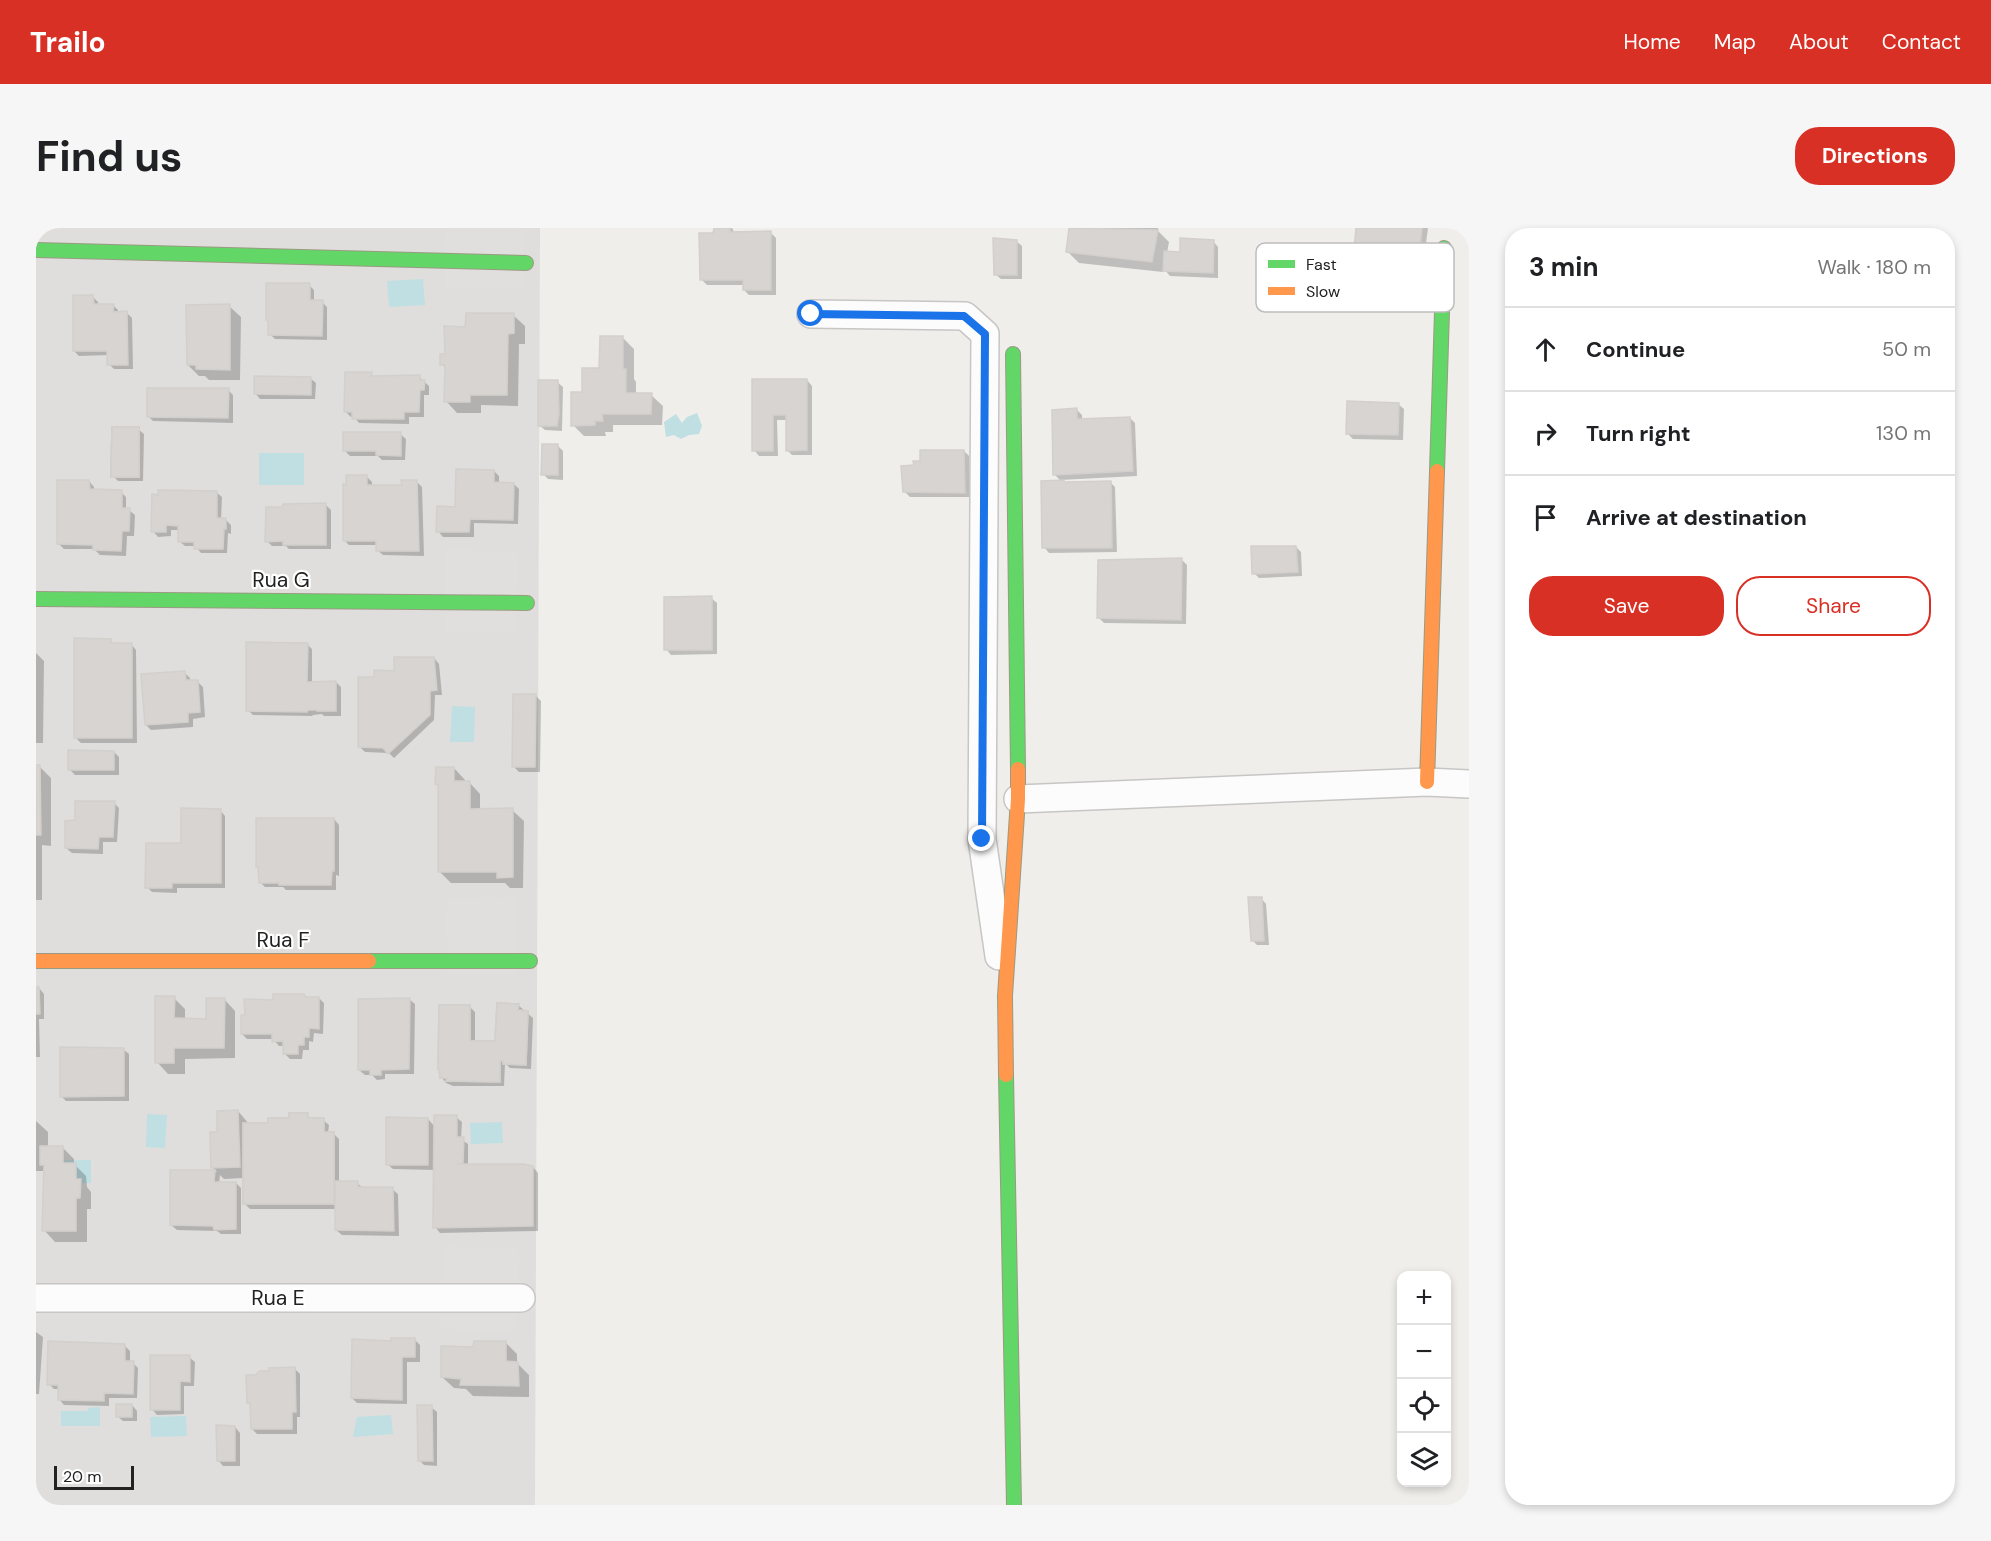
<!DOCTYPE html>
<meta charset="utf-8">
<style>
body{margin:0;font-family:"DM Sans",sans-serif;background:#f6f6f6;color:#202124}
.controls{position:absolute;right:18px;bottom:18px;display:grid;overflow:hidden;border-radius:12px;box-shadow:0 3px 9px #0003}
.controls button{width:54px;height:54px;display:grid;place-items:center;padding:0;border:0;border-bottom:2px solid #e0e0e0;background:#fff;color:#202124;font:30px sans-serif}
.scale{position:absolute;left:18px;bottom:15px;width:80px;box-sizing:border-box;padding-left:6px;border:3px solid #222;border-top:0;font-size:16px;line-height:21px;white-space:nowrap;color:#222;-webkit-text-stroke:4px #fff;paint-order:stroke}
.stop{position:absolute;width:18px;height:18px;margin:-14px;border:4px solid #1a73e8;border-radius:50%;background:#fff}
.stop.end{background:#1a73e8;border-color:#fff;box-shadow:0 2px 6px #0008}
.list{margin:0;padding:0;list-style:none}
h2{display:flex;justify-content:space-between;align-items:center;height:78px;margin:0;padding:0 24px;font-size:26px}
h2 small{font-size:20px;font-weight:400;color:#757577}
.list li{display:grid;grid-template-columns:39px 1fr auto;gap:18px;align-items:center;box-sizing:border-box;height:84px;padding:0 24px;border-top:2px solid #e0e0e0}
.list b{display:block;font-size:22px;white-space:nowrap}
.list em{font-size:20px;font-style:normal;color:#757577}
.actions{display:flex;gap:12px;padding:18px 24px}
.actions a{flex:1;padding:14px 0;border:2px solid #d93025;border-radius:24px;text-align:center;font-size:21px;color:#d93025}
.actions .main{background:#d93025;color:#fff}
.icon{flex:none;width:33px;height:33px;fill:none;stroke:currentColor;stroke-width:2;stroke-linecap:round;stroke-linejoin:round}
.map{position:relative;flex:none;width:1433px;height:1277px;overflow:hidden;border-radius:24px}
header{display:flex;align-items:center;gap:36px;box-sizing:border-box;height:84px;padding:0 30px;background:#d93025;color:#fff}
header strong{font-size:28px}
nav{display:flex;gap:33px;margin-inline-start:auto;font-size:21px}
.intro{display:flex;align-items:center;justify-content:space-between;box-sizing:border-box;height:144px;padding:0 36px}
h1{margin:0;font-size:42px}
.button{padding:15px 27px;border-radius:24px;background:#d93025;color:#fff;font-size:21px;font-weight:700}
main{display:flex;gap:36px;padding:0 36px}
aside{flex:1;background:#fff;border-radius:24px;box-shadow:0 3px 9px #0003}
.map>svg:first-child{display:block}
</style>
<header>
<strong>Trailo</strong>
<nav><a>Home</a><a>Map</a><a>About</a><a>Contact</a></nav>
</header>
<div class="intro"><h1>Find us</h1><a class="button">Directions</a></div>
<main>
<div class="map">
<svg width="1433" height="1277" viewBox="0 0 1433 1277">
<rect width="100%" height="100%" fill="#f0eeeb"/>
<!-- residential -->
<path fill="#dfdedc" d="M0 0H504L499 1277H0Z"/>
<!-- parking -->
<g fill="#e0dfde">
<path d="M409 0H487V59L410 60Z"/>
<path d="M410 321 483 325 479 403 409 404Z"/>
<path d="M481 669V747H411L410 670Z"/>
<path d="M408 1018 483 1021 480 1104 405 1101Z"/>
</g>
<!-- water -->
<g fill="#bfdfe3">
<path d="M387 51 389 77 353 79 351 53Z"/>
<path d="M661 185 666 198 663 206 653 207 645 211 638 207 630 209 628 194 640 186 646 195 651 189Z"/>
<rect x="223" y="225" width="45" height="32"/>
<path d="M416 478 439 479 438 514H414Z"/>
<path d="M111 886 131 887 129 920 110 919Z"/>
<path d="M466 894 467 915 435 916 434 895Z"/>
<path d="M55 932V955L13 956V933Z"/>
<path d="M64 1179V1198H25V1183H52V1180Z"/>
<path d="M355 1187 357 1206 317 1209 321 1189Z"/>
<path d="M150 1188 151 1208 115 1209 114 1189Z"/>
</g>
<!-- shadow -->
<g fill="#0003">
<path d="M679 0H696L699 6 735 5 740 10V67H713L708 62V57H671L666 52Z"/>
<path d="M1033 0H1122V3L1133 14 1131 25 1145 26 1177 13 1182 19V50L1134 48 1128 41 1127 44 1043 35 1032 24Z"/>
<path d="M1321 0H1392L1389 23 1376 22 1374 34 1324 27 1318 22Z"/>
<path d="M980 13 986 18V51H965L959 46Z"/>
<path d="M273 57 278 62V74H286L291 79V112L239 111 234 106V94L231 91Z"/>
<path d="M57 69 62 74V77H77L82 82V85H91L96 90 97 141H78L73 136V127L43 128 38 123Z"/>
<path d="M193 78 205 89 204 152H173L169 148H163L152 137Z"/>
<path d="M477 87 489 98V116H483L482 178 445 177V185H421L410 173V141L406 136 410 127 431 100Z"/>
<path d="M587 110 598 121V151L600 154V166L615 167 627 178 626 197H577V204H569L570 208H548L537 197 548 166V141H565Z"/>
<path d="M335 146 338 149H383L393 158V167H388V189H373V196L323 195 318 189H315L309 183Z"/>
<path d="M274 150 280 155 279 171H224L219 165Z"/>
<path d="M718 152H771L776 158V227H756L751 222V192H741L742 228H723L718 222Z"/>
<path d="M521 154 527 159 526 203 509 202 503 197Z"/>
<path d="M192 162 197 167V195L117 193 112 188Z"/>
<path d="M1362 176 1368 181 1367 212 1317 211 1311 205Z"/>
<path d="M1041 182 1046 187V192L1094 190 1099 195 1101 248 1024 252 1018 246Z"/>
<path d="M102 201 108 206 107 253H82L77 248Z"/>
<path d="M364 206 370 211 369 232H346L342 228H314L309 223Z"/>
<path d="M522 218 527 223V252L512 251 507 246Z"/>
<path d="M928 223 933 228 934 269H874L869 264 880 239 885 234Z"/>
<path d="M458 243 463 248V256H478L483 261 482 296 438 295V309H407L402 303 421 280Z"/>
<path d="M331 249 336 254V259H367L381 254 386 259 388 328 347 327 341 322V317H313L308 312Z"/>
<path d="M53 253 58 259V263L85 264 90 269V282H93L99 287 98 308H91L90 328 64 327 58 321H28L22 315Z"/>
<path d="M1074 254 1079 259 1081 324 1013 325 1008 319Z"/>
<path d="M180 264 186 269 185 292H190L195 297V306L192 305 191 325H165L159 318H149L143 313 144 302H135V308L122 309 117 303Z"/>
<path d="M290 277 295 282V321H253L250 318H236L231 313Z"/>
<path d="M1260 319 1265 324 1266 348 1223 350 1218 345Z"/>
<path d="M1146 332 1151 337 1150 396 1068 395 1062 389Z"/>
<path d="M675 370 681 375V426L635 427 630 421Z"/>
<path d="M74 412 78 417 95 416 100 422 101 515H45L40 510Z"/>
<path d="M271 416 276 421V455L300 454 305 459V488H288L286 486 277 487 276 488 217 487 212 482Z"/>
<path d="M0 425 8 433 7 515H0Z"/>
<path d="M398 430 403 436 406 467H399L398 492 358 530 353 525 329 524 324 519 339 450Z"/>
<path d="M148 444 154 450V454L161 453 167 459 169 489 157 491V499L115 502 110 497Z"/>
<path d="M499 467 505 473 504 544H483L478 539Z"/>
<path d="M78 524 83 529V547H39L34 542Z"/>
<path d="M0 539H4L15 550V618L6 617V672H0Z"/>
<path d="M418 540 429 552V554H433L444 566V582H476L488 593 487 660H474L469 655H415L403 643Z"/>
<path d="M78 575 83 580 81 614H67V626L36 625 30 620 40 594Z"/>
<path d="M184 582 189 588V660H141V665L116 664 111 659 146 616Z"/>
<path d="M298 591 303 597V648L300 647V662H250L247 659H229L224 654V641L221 639Z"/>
<path d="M1225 670 1230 676 1233 717H1221L1216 712Z"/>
<path d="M0 760H3L8 766V791H3L4 829H0Z"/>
<path d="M268 768 271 770H283L288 775 287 806 278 805 277 814 273 813V822H267L266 831H254L249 826V818H243L237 811H211L206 806 238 773Z"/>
<path d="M138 770 149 781V792H172L188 771 199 783V830L149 831V846H132L121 834Z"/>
<path d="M373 771 379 776 378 846H349V851L341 852 336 847H329L323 842Z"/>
<path d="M482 777 497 790 495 841 474 840 469 835 468 858H417L410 855 405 849 434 779 439 784V815H461Z"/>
<path d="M87 821 93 826V873H30L25 868Z"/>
<path d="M202 883 213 896H234L271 887 276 892H287L293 897 292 905 298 906 303 911V955H321L327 960 356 961 362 966 363 1008 306 1007 300 1002V981H214L208 975V950L188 951 184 947 183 955H200L205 960V1006H185L181 1003 141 1002 135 997 136 944H181L177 940 183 905Z"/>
<path d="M420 889 426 894 425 911 432 916V938L497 939 502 945V1003L404 1005 399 999V942L357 941 351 936 392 891 399 899Z"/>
<path d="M0 893 12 904V919H26L38 931V936L50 948 51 959 55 964V981H51V1014H19L8 1002 9 943H0Z"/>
<path d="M0 1104 7 1109 3 1166H0Z"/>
<path d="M379 1112 384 1117V1134H371V1176L321 1175 316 1170 356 1114Z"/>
<path d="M470 1115 481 1126V1135L493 1147V1169L437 1168 430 1161 418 1160 406 1149 439 1121Z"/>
<path d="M89 1118 94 1123V1134L97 1135 102 1140 101 1170H73V1178L28 1177 23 1171V1161H18L13 1156Z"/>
<path d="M153 1129 159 1134 158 1158H148V1186L121 1187 116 1181Z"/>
<path d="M259 1141 264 1146V1189H261V1206H221L216 1201V1178L212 1174Z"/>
<path d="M96 1177 101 1183V1193H87L81 1188Z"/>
<path d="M395 1179 401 1184V1238L388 1237 383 1232Z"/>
<path d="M199 1199 204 1205V1238H187L182 1232Z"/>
</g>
<!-- building -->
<g fill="#d7d4d2" stroke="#d3cfcc" stroke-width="1.5">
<path d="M678 0H694V4L735 3V62H707V52H664L663 5H677Z"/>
<path d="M1033 0 1122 2 1116 34 1030 24Z"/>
<path d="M1320 0H1386L1384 19 1371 17 1369 29 1318 22Z"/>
<path d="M957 10 981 12V47H958Z"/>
<path d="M1144 10 1178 12 1177 45 1127 43 1128 23 1144 24Z"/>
<path d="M230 55H274V72H287L286 108 232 107V92H230Z"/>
<path d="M37 67H57L58 76H78L77 84 91 83 92 137H71V123H37Z"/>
<path d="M194 76V142L160 141V137H151L150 77Z"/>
<path d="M430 85H478V105L472 106 471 167H434V174H408L409 137H404V126H409L408 98 429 99Z"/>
<path d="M564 108H587V141H590V165H616L615 186H566L567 193H559V197L535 198V164H546V140H563V142Z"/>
<path d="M309 144H336L335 148 384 147V152H389L388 162H384L383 184H368V191H316V184H308Z"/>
<path d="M218 148 275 149V167L218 166Z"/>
<path d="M716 151H771V222L750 223V187H737V223H716Z"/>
<path d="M502 152H522L523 186 521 198H502Z"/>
<path d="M111 160H193L192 190 111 189Z"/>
<path d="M1311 173 1363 175 1362 207 1310 206Z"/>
<path d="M1041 180V191L1094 189 1097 243 1017 247 1016 182Z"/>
<path d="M76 199H103V249H75Z"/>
<path d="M76 199H103V249H75Z"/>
<path d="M76 199H103V249H75Z"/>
<path d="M76 199H103V249H75Z"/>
<path d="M76 199H103V249H75Z"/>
<path d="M307 204H365V228L340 227V223H307Z"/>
<path d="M506 216H522V247H505Z"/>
<path d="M884 222H928L929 265 867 264 865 238 878 237 877 233H884Z"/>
<path d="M420 241 458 242V254L478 255 477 292 434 291 433 304H400L401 278 419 279Z"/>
<path d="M310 247H331V257H366L365 252H381L383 323H340V313H307V256L310 257Z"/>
<path d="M21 252H53L54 261 86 262V280H94L93 303H86L85 323 57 322V317L21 316Z"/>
<path d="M1028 252V254L1075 253 1076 320H1006L1005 253Z"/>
<path d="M122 262 181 263V290H190V301H188L187 321H158V314H142V298L130 297V304H115L116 266 122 267Z"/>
<path d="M290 275V317H247V313L229 314 230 279H246L247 276Z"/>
<path d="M1215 318H1260L1262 344 1216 346Z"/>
<path d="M1146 330 1145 392 1061 390 1062 332Z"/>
<path d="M676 368V422H628V369Z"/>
<path d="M38 410 75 411V415H96V510H38Z"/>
<path d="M210 414 272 415 271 454 300 453V483H281V482H272L271 484 210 483Z"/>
<path d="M358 429H398L401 462 394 463V487L352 526 347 520 322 519V449H338V442L358 443Z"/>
<path d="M149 443 150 452H162L164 484 152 485V494L109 497 105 446Z"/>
<path d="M477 466H500L499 539H476Z"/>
<path d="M32 522 78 523V542H32Z"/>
<path d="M0 537H4L5 607H0Z"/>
<path d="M400 539H418V553H434V581L477 580V649L461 650V644H402V557L399 556Z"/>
<path d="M39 573H79L77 609H63L62 621 29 620V593L39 592Z"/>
<path d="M145 580 185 581V655H136V660H109L110 615H145Z"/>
<path d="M220 590H298V643H296L295 657H243V655H223L222 639H220Z"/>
<path d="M1212 669H1226L1228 713H1215Z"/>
<path d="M0 759H3L4 786H0Z"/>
<path d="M237 766H268L269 769H283V801L273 800V809H268V817H262V826H247V813L236 814V806H205V787H209L208 771 237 772Z"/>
<path d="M119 768H139L138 790H141L170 791V770H189L188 820H138V835H119Z"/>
<path d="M374 770 373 841 345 842V847H334V842H322V771Z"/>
<path d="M461 775 483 776 482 782 492 783 490 837 467 836V833H464V854L410 853 411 850H404L403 841H402L403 777H434V813H459Z"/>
<path d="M461 775 483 776 482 782 492 783 490 837 467 836V833H464V854L410 853 411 850H404L403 841H402L403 777H434V813H459Z"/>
<path d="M24 819 88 820V868L24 869Z"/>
<path d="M202 882 204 939 175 940 174 904H181V883Z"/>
<path d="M253 885H272V890H288V904H298V976H207V895H232V890H253Z"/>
<path d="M253 885H272V890H288V904H298V976H207V895H232V890H253Z"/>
<path d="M398 887H421V909H428L427 935 421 936H488L497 938V998L397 1000Z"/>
<path d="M350 889 392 890V937H350Z"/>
<path d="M4 918H27V935H40V951H45L44 970H40V1003H6L8 937H4Z"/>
<path d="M134 942H179L178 954H200V1001L178 1002 177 998 134 997Z"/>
<path d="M299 953H322V959H357L358 1003 299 1002Z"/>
<path d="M355 1110H379V1129H366V1172L315 1170 316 1111 355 1113Z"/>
<path d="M12 1113 89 1116V1133H98L97 1166 68 1165V1173L22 1172V1157H11Z"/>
<path d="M438 1113H470V1133L482 1134 483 1158 424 1157 425 1151 405 1149V1118L437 1119Z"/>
<path d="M114 1127H154V1154L144 1153V1182H114Z"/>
<path d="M259 1139 260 1184H256V1201H215L214 1175H211L210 1147H219L224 1143H233V1140Z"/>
<rect x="80" y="1176" width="16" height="13"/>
<path d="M381 1177H396L397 1233H382Z"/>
<path d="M180 1197 199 1198V1233H181Z"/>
</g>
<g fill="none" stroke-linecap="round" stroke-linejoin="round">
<defs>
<g id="street">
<path d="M775 86 929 88 949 106 946 611 963 728"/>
<path d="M982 571 1391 554 1433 556"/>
<path d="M0 1070H485"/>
</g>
<g id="fast">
<path d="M0 22 490 35"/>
<path d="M977 126 982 541"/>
<path d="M1401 243 1408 20"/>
<path d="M0 371 491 375"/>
<path d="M333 733H494"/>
<path d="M970 847 978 1277"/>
</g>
<g id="slow">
<path d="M1391 554 1401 243"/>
<path d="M0 733H333"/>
<path d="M970 847 969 768 982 571V541"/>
</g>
</defs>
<!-- street casing -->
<use href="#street" stroke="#c7c6c5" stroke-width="30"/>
<!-- fast casing -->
<use href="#fast" stroke="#9b9a82" stroke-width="16"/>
<!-- slow casing -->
<use href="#slow" stroke="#9b9a82" stroke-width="16"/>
<!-- street -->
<use href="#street" stroke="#fdfcfc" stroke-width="27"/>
<!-- fast -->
<use href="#fast" stroke="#63d668" stroke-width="14"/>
<!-- slow -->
<use href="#slow" stroke="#ff974d" stroke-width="14"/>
</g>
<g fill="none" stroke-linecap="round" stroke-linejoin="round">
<!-- route -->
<path stroke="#1a73e8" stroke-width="8" d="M775 86 928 88 949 106 946 611"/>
</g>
<g text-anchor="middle" stroke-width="4.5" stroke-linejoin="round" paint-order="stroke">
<!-- street labels -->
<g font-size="21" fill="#222" stroke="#fff">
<text x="245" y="359">Rua G</text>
<text x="247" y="719">Rua F</text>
<text x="242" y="1077">Rua E</text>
</g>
</g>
<!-- legend -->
<rect x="1220" y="15" width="198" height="69" rx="9" fill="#fff" stroke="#bdbdbd" stroke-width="1.5"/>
<rect x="1232" y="32" width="27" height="8" fill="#63d668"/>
<rect x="1232" y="59" width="27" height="8" fill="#ff974d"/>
<g font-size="16" fill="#222">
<text x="1270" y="42">Fast</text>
<text x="1270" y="69">Slow</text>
</g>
</svg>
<div class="controls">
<button>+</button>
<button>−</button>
<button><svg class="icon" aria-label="locate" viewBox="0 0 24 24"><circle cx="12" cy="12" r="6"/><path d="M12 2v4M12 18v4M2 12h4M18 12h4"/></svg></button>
<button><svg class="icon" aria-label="layers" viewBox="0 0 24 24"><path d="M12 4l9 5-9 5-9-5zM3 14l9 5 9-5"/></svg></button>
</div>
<div class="scale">20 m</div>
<div class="stop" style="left:775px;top:86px"></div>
<div class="stop end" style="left:946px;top:611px"></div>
</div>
<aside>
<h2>3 min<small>Walk · 180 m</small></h2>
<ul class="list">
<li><svg class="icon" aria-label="ahead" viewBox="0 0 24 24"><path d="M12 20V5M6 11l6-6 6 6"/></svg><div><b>Continue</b></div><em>50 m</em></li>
<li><svg class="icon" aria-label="right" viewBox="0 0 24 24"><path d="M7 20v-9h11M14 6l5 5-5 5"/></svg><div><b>Turn right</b></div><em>130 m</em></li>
<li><svg class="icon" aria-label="arrive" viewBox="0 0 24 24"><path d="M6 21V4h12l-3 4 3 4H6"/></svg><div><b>Arrive at destination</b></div></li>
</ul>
<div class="actions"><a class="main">Save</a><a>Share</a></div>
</aside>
</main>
